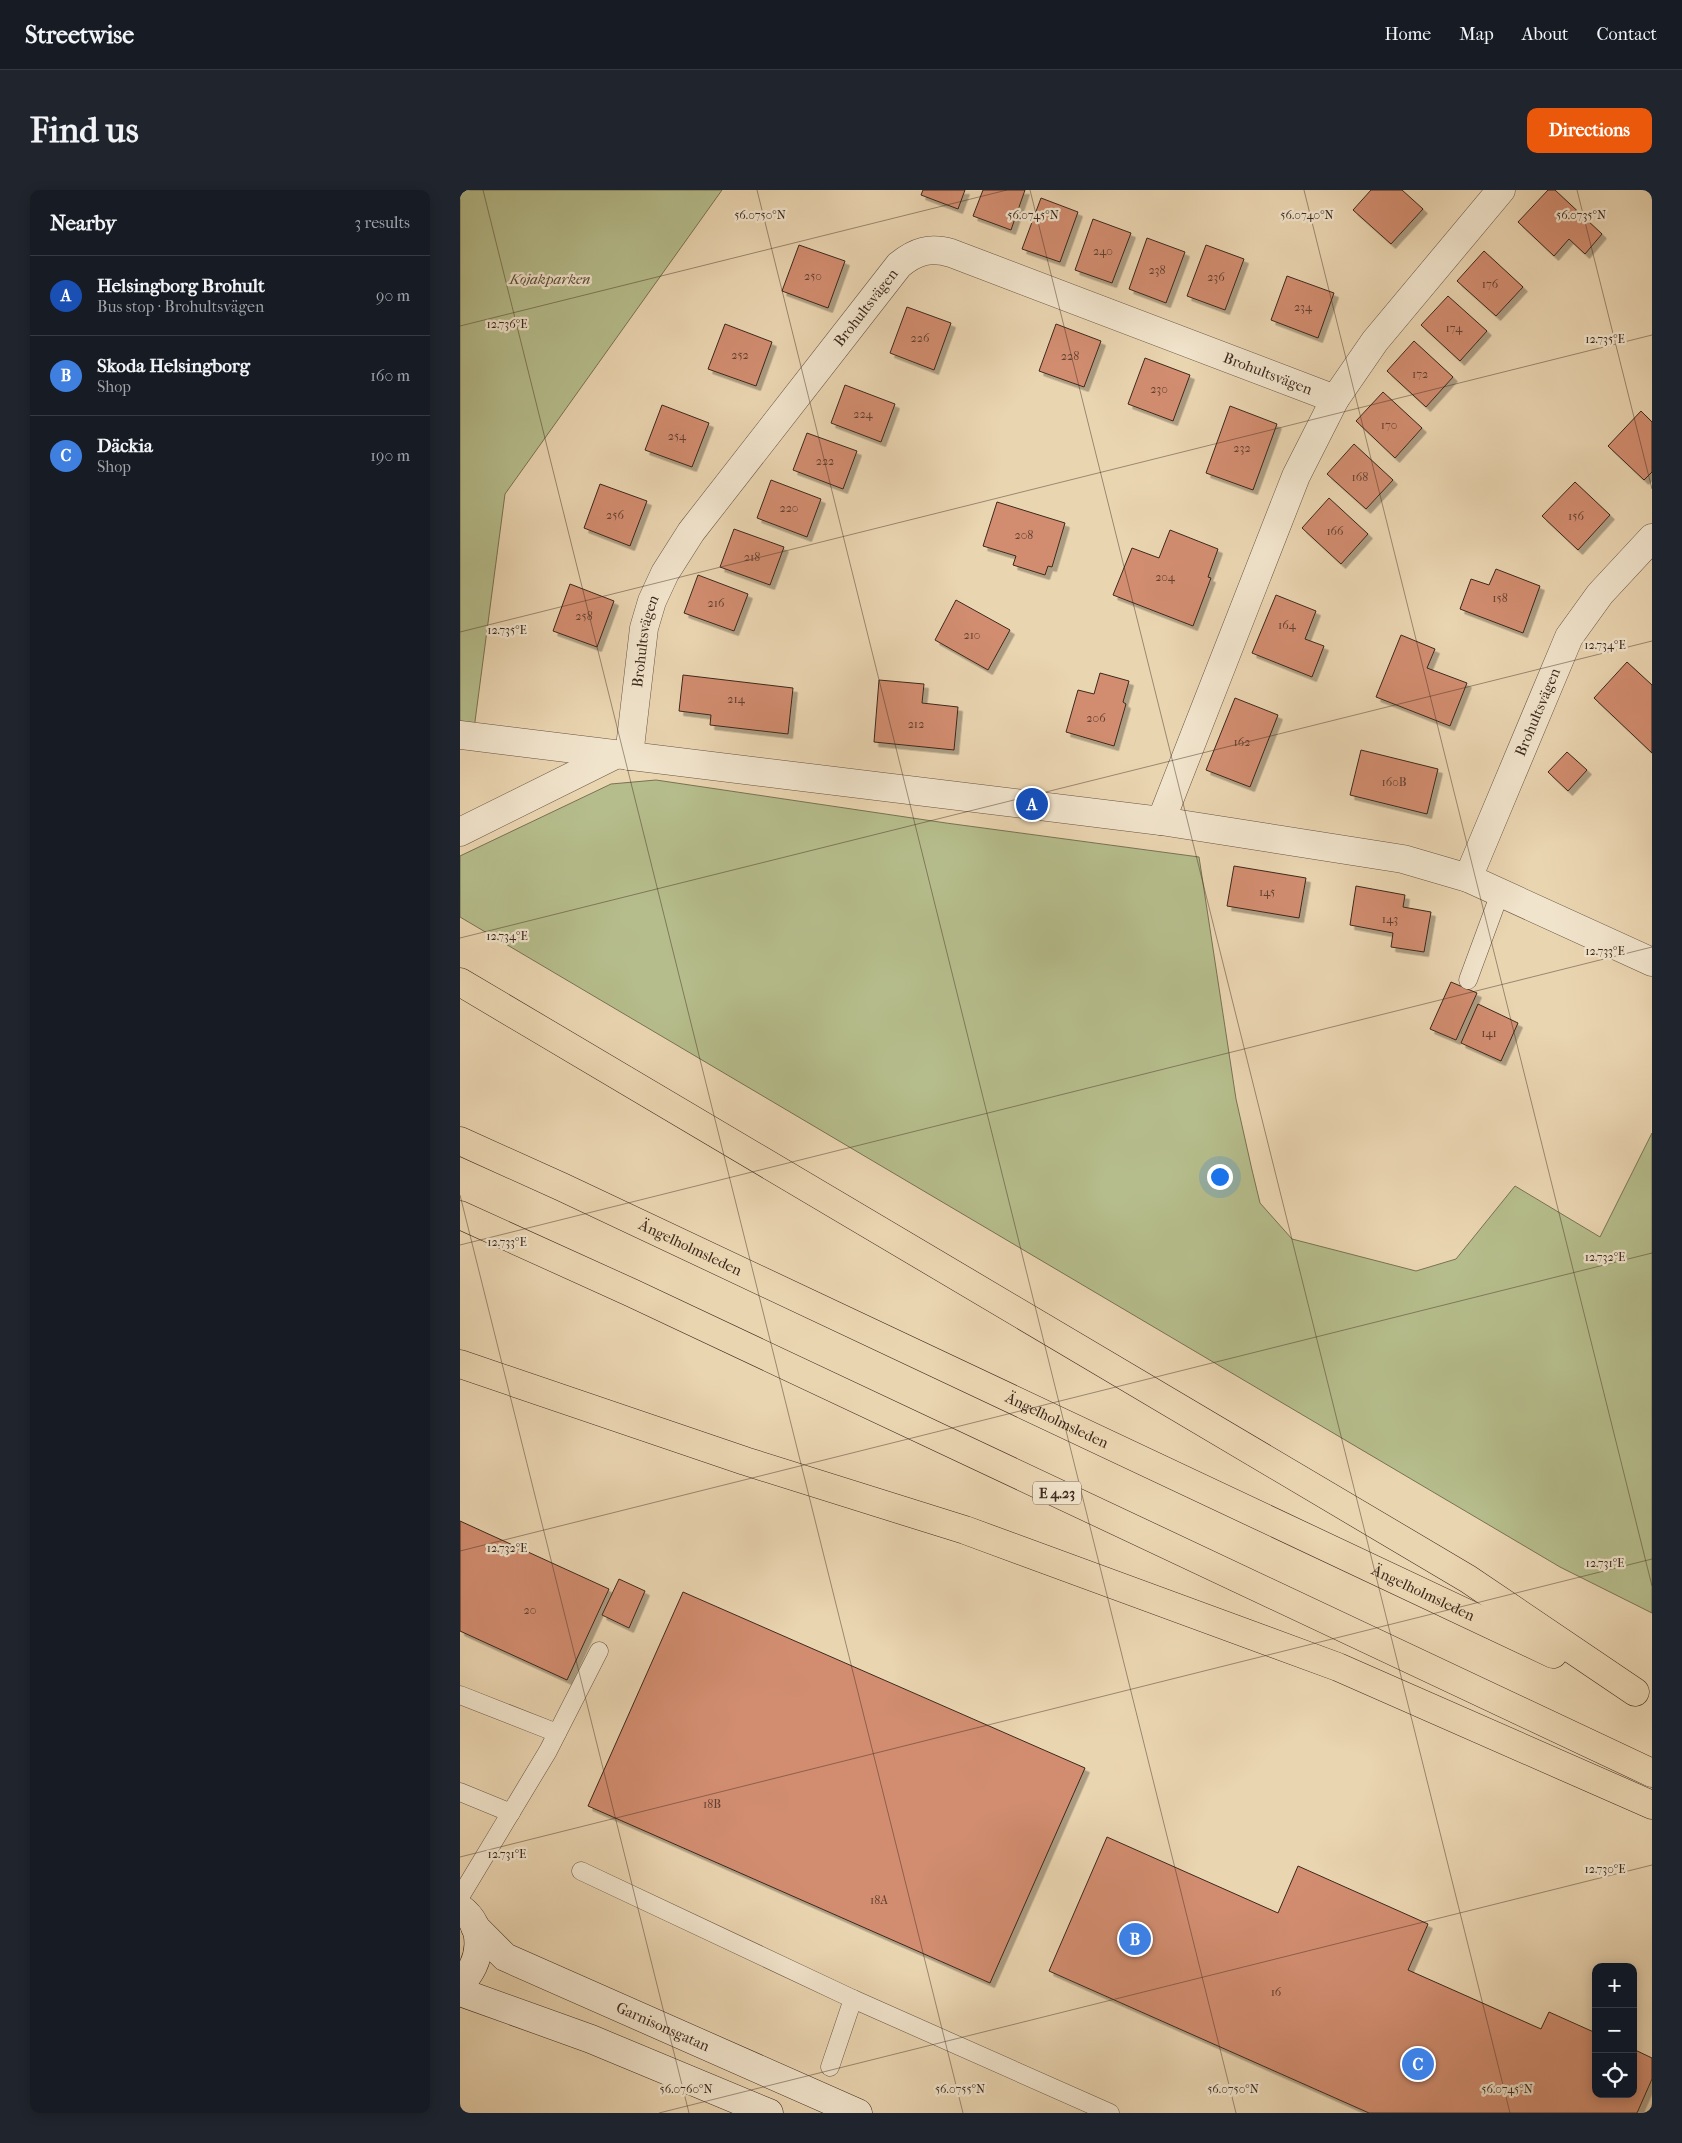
<!DOCTYPE html>
<meta charset="utf-8">
<style>
body{margin:0;font-family:"IM FELL French Canon",serif;background:#20242c;color:#f1f3f6}
.controls{position:absolute;right:15px;bottom:15px;display:grid;overflow:hidden;border-radius:10px;box-shadow:0 2px 12px #0003}
.controls button{width:45px;height:45px;display:grid;place-items:center;padding:0;border:0;border-bottom:1px solid #363941;background:#171b24;color:#f1f3f6;font:25px sans-serif}
.you{position:absolute;left:759px;top:986px;width:18px;height:18px;margin:-12px;border:4px solid #fff;border-radius:50%;background:#1a73e8;box-shadow:0 0 0 8px #1a73e833}
.badge{display:grid;place-items:center;width:32px;height:32px;border-radius:50%;background:#ea580c;color:#fff;font-size:16px;font-weight:700}
.pin{position:absolute;translate:-50% -50%;border:2px solid #fff;box-shadow:0 1px 5px #0006}
.list{margin:0;padding:0;list-style:none}
h2{display:flex;justify-content:space-between;align-items:center;height:65px;margin:0;padding:0 20px;font-size:21px}
h2 small{font-size:16px;font-weight:400;color:#9ea1a6}
.list li{display:grid;grid-template-columns:32px 1fr auto;gap:15px;align-items:center;box-sizing:border-box;height:80px;padding:0 20px;border-top:1px solid #363941}
.list b{display:block;font-size:19px;white-space:nowrap}
.list p{margin:0;font-size:16px;white-space:nowrap;color:#9ea1a6}
.list em{font-size:16px;font-style:normal;color:#9ea1a6}
.icon{flex:none;width:28px;height:28px;fill:none;stroke:currentColor;stroke-width:2;stroke-linecap:round;stroke-linejoin:round}
.map{position:relative;flex:none;width:1192px;height:1923px;overflow:hidden;border-radius:10px}
header{display:flex;align-items:center;gap:30px;box-sizing:border-box;height:70px;padding:0 25px;background:#171b24;border-bottom:1px solid #363941}
header strong{font-size:24px}
nav{display:flex;gap:28px;margin-inline-start:auto;font-size:18px}
.intro{display:flex;align-items:center;justify-content:space-between;box-sizing:border-box;height:120px;padding:0 30px}
h1{margin:0;font-size:35px}
.button{padding:12px 22px;border-radius:10px;background:#ea580c;color:#fff;font-size:18px;font-weight:700}
main{display:flex;gap:30px;padding:0 30px}
aside{flex:1;background:#171b24;border-radius:10px;box-shadow:0 2px 12px #0003}
.map>svg:first-child{display:block}
</style>
<header>
<strong>Streetwise</strong>
<nav><a>Home</a><a>Map</a><a>About</a><a>Contact</a></nav>
</header>
<div class="intro"><h1>Find us</h1><a class="button">Directions</a></div>
<main>
<aside>
<h2>Nearby<small>3 results</small></h2>
<ul class="list">
<li><span class="badge" style="background:#1a4fb4">A</span><div><b>Helsingborg Brohult</b><p>Bus stop · Brohultsvägen</p></div><em>90 m</em></li>
<li><span class="badge" style="background:#3f7fe0">B</span><div><b>Skoda Helsingborg</b><p>Shop</p></div><em>160 m</em></li>
<li><span class="badge" style="background:#3f7fe0">C</span><div><b>Däckia</b><p>Shop</p></div><em>190 m</em></li>
</ul>
</aside>
<div class="map">
<svg width="1192" height="1923" viewBox="0 0 1192 1923">
<defs>
<filter id="shadow"><feDropShadow dx="4.5" dy="4.5" stdDeviation="0" flood-color="#0004"/></filter>
</defs>
<rect width="100%" height="100%" fill="#ead5b1"/>
<filter id="stains"><feTurbulence type="fractalNoise" baseFrequency=".004" numOctaves="4"/><feColorMatrix values="0 0 0 0 .2 0 0 0 0 .09 0 0 0 0 .02 0 0 0 .5 -.17"/></filter>
<radialGradient id="worn" r=".72"><stop offset=".6" stop-color="#630" stop-opacity="0"/><stop offset="1" stop-color="#630" stop-opacity=".3"/></radialGradient>
<!-- green -->
<g fill="#b6bd8c" stroke="#797254">
<path d="M0 0H262L45 304 14 539 0 533Z"/>
<path d="M196 590 486 633 739 667 776 909 792 980 800 1013 832 1049 956 1081 996 1069 1055 996 1140 1047 1192 943V1423L1100 1377 0 727V666L151 594Z"/>
</g>
<!-- building -->
<g fill="#d28d6f" stroke="#3c281d" filter="url(#shadow)">
<path d="M463 0H505L498 19 461 5Z"/>
<path d="M523 0H565L551 40 513 26Z"/>
<path d="M911 0H942L963 19 931 54 893 20Z"/>
<path d="M1088 0H1095L1142 44 1125 64 1109 49 1094 66 1058 32Z"/>
<path d="M581 8 618 22 600 72 562 59Z"/>
<path d="M633 29 671 43 652 93 615 80Z"/>
<path d="M687 48 725 62 706 113 669 99Z"/>
<path d="M339 55 385 71 368 118 322 101Z"/>
<path d="M746 55 784 69 765 120 727 106Z"/>
<path d="M1024 61 1063 97 1036 126 997 91Z"/>
<path d="M827 86 874 103 858 148 811 130Z"/>
<path d="M988 106 1027 141 1000 171 961 135Z"/>
<path d="M447 117 491 133 474 180 430 163Z"/>
<path d="M265 134 312 152 296 196 248 179Z"/>
<path d="M596 134 641 151 624 197 579 181Z"/>
<path d="M954 151 993 187 966 217 927 181Z"/>
<path d="M685 168 730 185 713 231 668 214Z"/>
<path d="M385 195 435 214 421 252 371 233Z"/>
<path d="M923 202 962 238 935 268 896 231Z"/>
<path d="M202 215 249 233 232 277 185 260Z"/>
<path d="M770 216 817 234 793 300 746 283Z"/>
<path d="M1181 221 1192 232V282L1184 290 1148 256Z"/>
<path d="M347 243 397 261 383 299 333 280Z"/>
<path d="M894 254 933 290 906 319 867 284Z"/>
<path d="M311 290 361 309 347 347 297 328Z"/>
<path d="M1115 292 1150 325 1118 360 1082 326Z"/>
<path d="M140 294 187 311 170 356 124 338Z"/>
<path d="M869 308 908 344 881 374 842 338Z"/>
<path d="M537 312 605 333 592 377 588 376 585 385 553 375 556 366 523 356Z"/>
<path d="M274 339 324 357 310 395 260 377Z"/>
<path d="M710 340 758 359 748 387 751 388 733 436 653 405 672 358 699 368Z"/>
<path d="M1036 379 1080 396 1063 443 1000 419 1011 389 1029 395Z"/>
<path d="M238 385 288 404 274 441 224 423Z"/>
<path d="M110 394 154 411 137 457 93 441Z"/>
<path d="M816 405 856 421 845 449 864 456 852 487 792 463Z"/>
<path d="M496 410 550 440 528 480 475 450Z"/>
<path d="M941 445 975 459 967 478 1007 493 990 536 916 507Z"/>
<path d="M1167 472 1192 495V563L1134 508Z"/>
<path d="M640 483 669 491 663 512 666 514 654 556 606 542 618 500 634 504Z"/>
<path d="M223 485 333 498 328 544 250 535 251 525 219 521Z"/>
<path d="M419 490 464 494 462 513 498 517 494 560 414 552Z"/>
<path d="M775 508 818 525 790 597 746 580Z"/>
<path d="M901 560 978 579 967 624 890 605Z"/>
<path d="M1107 562 1127 580 1108 601 1088 582Z"/>
<path d="M774 676 846 688 839 728 767 716Z"/>
<path d="M896 696 945 705 943 717 971 722 964 762 931 757 933 743 890 735Z"/>
<path d="M991 792 1017 803 996 850 970 839Z"/>
<path d="M1018 814 1058 833 1041 871 1001 853Z"/>
<path d="M0 1331 149 1399 107 1490 0 1441Z"/>
<path d="M159 1389 185 1401 169 1438 142 1425Z"/>
<path d="M223 1402 625 1578 530 1793 128 1616Z"/>
<path d="M647 1647 818 1723 838 1676 968 1734 948 1780 1081 1839 1089 1822 1136 1843V1904H1173V1859L1192 1868V1889L1177 1923H909L589 1781Z"/>
</g>
<g fill="none" stroke-linecap="round" stroke-linejoin="round">
<defs>
<g id="lane">
<path d="M1008 790 1040 703"/>
<path d="M0 1505 97 1543"/>
<path d="M0 1602 51 1623"/>
<path d="M121 1681 393 1809 370 1877"/>
<path d="M0 1707 88 1561 139 1461"/>
<path d="M393 1809 650 1923"/>
</g>
<g id="street">
<path d="M0 545 701 631 943 669 1008 688 1192 772"/>
<path id="s1" d="M169 566 184 438 192 411 205 383 231 342 439 75C456 61 470 57 491 63L875 209"/>
<path d="M701 631 836 286 875 209 915 151 1041 0"/>
<path d="M0 642 153 566"/>
<path id="s2" d="M1008 688 1109 447 1140 404 1192 348"/>
</g>
<g id="secondary">
<path d="M0 1718C27 1737 22 1773 0 1794"/>
<path id="s3" d="M15 1737 45 1767 398 1923"/>
<path d="M0 1802 131 1849 309 1923"/>
</g>
<g id="highway">
<path d="M0 792 1008 1389 1175 1502"/>
<path id="s4" d="M0 951 102 997 1093 1464"/>
<path d="M0 1025 172 1103 1192 1583"/>
<path d="M0 1174 285 1271 505 1340 878 1477 1192 1615"/>
</g>
</defs>
<!-- lane casing -->
<use href="#lane" stroke="#685342" stroke-width="19"/>
<!-- street casing -->
<use href="#street" stroke="#685342" stroke-width="29"/>
<!-- secondary casing -->
<use href="#secondary" stroke="#3c281d" stroke-width="29"/>
<!-- highway casing -->
<use href="#highway" stroke="#3c281d" stroke-width="29"/>
<!-- lane -->
<use href="#lane" stroke="#f1e4cc" stroke-width="18"/>
<!-- street -->
<use href="#street" stroke="#f1e4cc" stroke-width="28"/>
<!-- secondary -->
<use href="#secondary" stroke="#f1e4cc" stroke-width="28"/>
<!-- highway -->
<use href="#highway" stroke="#ead5b1" stroke-width="28"/>
</g>
<!-- ticks -->
<path fill="none" stroke="#3c281d" stroke-width="1" stroke-opacity="0.45" d="M23 0 503 1923M297 0 776 1923M570 0 1050 1923M844 0 1192 1396M1117 0 1192 299M0 136 547 0M0 442 1192 145M0 748 1192 451M0 1005 229 1923M0 1055 1192 757M0 1361 1192 1063M0 1667 1192 1369M199 1923 1192 1675"/>
<g text-anchor="middle" stroke-width="4.5" stroke-linejoin="round" paint-order="stroke">
<!-- number labels -->
<g font-size="12" fill="#624132">
<text x="643" y="65">240</text>
<text x="697" y="84">238</text>
<text x="353" y="90">250</text>
<text x="756" y="91">236</text>
<text x="1030" y="98">176</text>
<text x="843" y="121">234</text>
<text x="994" y="142">174</text>
<text x="460" y="152">226</text>
<text x="280" y="169">252</text>
<text x="610" y="170">228</text>
<text x="960" y="188">172</text>
<text x="699" y="203">230</text>
<text x="403" y="228">224</text>
<text x="929" y="239">170</text>
<text x="217" y="250">254</text>
<text x="782" y="262">232</text>
<text x="365" y="275">222</text>
<text x="900" y="291">168</text>
<text x="329" y="322">220</text>
<text x="155" y="329">256</text>
<text x="1116" y="330">156</text>
<text x="875" y="345">166</text>
<text x="564" y="349">208</text>
<text x="292" y="371">218</text>
<text x="705" y="391">204</text>
<text x="1040" y="412">158</text>
<text x="256" y="417">216</text>
<text x="124" y="430">258</text>
<text x="827" y="439">164</text>
<text x="512" y="449">210</text>
<text x="276" y="513">214</text>
<text x="636" y="532">206</text>
<text x="456" y="538">212</text>
<text x="782" y="556">162</text>
<text x="934" y="596">160B</text>
<text x="807" y="706">145</text>
<text x="930" y="733">143</text>
<text x="1029" y="847">141</text>
<text x="70" y="1424">20</text>
<text x="252" y="1618">18B</text>
<text x="419" y="1714">18A</text>
<text x="816" y="1806">16</text>
</g>
<!-- shield labels -->
<rect fill="#f1e4cc" stroke="#726052" stroke-width="1" x="573" y="1291.5" width="48" height="23" rx="4"/>
<g font-size="14" font-weight="bold" fill="#3c281d">
<text x="597" y="1308">E 4.23</text>
</g>
<!-- park labels -->
<g font-size="15" font-style="italic" fill="#5a4d39" stroke="#f1e4cc">
<text x="90" y="94">Kojakparken</text>
</g>
<!-- street labels -->
<g font-size="15" fill="#3c281d" stroke="#f1e4cc">
<text dy="5" stroke="none"><textPath href="#s1" startOffset="521">Brohultsvägen</textPath></text>
<text dy="5" stroke="none"><textPath href="#s1" startOffset="970">Brohultsvägen</textPath></text>
<text dy="5" stroke="none"><textPath href="#s1" startOffset="116">Brohultsvägen</textPath></text>
<text dy="5" stroke="none"><textPath href="#s2" startOffset="180">Brohultsvägen</textPath></text>
<text dy="5" stroke="none"><textPath href="#s4" startOffset="254">Ängelholmsleden</textPath></text>
<text dy="5" stroke="none"><textPath href="#s4" startOffset="659">Ängelholmsleden</textPath></text>
<text dy="5" stroke="none"><textPath href="#s4" startOffset="1064">Ängelholmsleden</textPath></text>
<text dy="5" stroke="none"><textPath href="#s3" startOffset="215">Garnisonsgatan</textPath></text>
</g>
</g>
<g font-size="12" text-anchor="middle" fill="#3c281d" stroke="#f1e4cc" stroke-width="4.5" stroke-linejoin="round" paint-order="stroke">
<text x="300" y="29">56.0750°N</text>
<text x="573" y="29">56.0745°N</text>
<text x="847" y="29">56.0740°N</text>
<text x="1121" y="29">56.0735°N</text>
<text x="47" y="138">12.736°E</text>
<text x="1145" y="153">12.735°E</text>
<text x="47" y="444">12.735°E</text>
<text x="1145" y="459">12.734°E</text>
<text x="47" y="750">12.734°E</text>
<text x="1145" y="765">12.733°E</text>
<text x="47" y="1056">12.733°E</text>
<text x="1145" y="1071">12.732°E</text>
<text x="47" y="1362">12.732°E</text>
<text x="1145" y="1377">12.731°E</text>
<text x="47" y="1668">12.731°E</text>
<text x="1145" y="1683">12.730°E</text>
<text x="226" y="1903">56.0760°N</text>
<text x="500" y="1903">56.0755°N</text>
<text x="773" y="1903">56.0750°N</text>
<text x="1047" y="1903">56.0745°N</text>
</g>
<rect width="100%" height="100%" filter="url(#stains)"/>
<rect width="100%" height="100%" fill="url(#worn)"/>
</svg>
<div class="controls">
<button>+</button>
<button>−</button>
<button><svg class="icon" aria-label="locate" viewBox="0 0 24 24"><circle cx="12" cy="12" r="6"/><path d="M12 2v4M12 18v4M2 12h4M18 12h4"/></svg></button>
</div>
<div class="you"></div>
<div class="pin badge" style="left:572px;top:614px;background:#1a4fb4">A</div>
<div class="pin badge" style="left:675px;top:1749px;background:#3f7fe0">B</div>
<div class="pin badge" style="left:958px;top:1874px;background:#3f7fe0">C</div>
</div>
</main>
